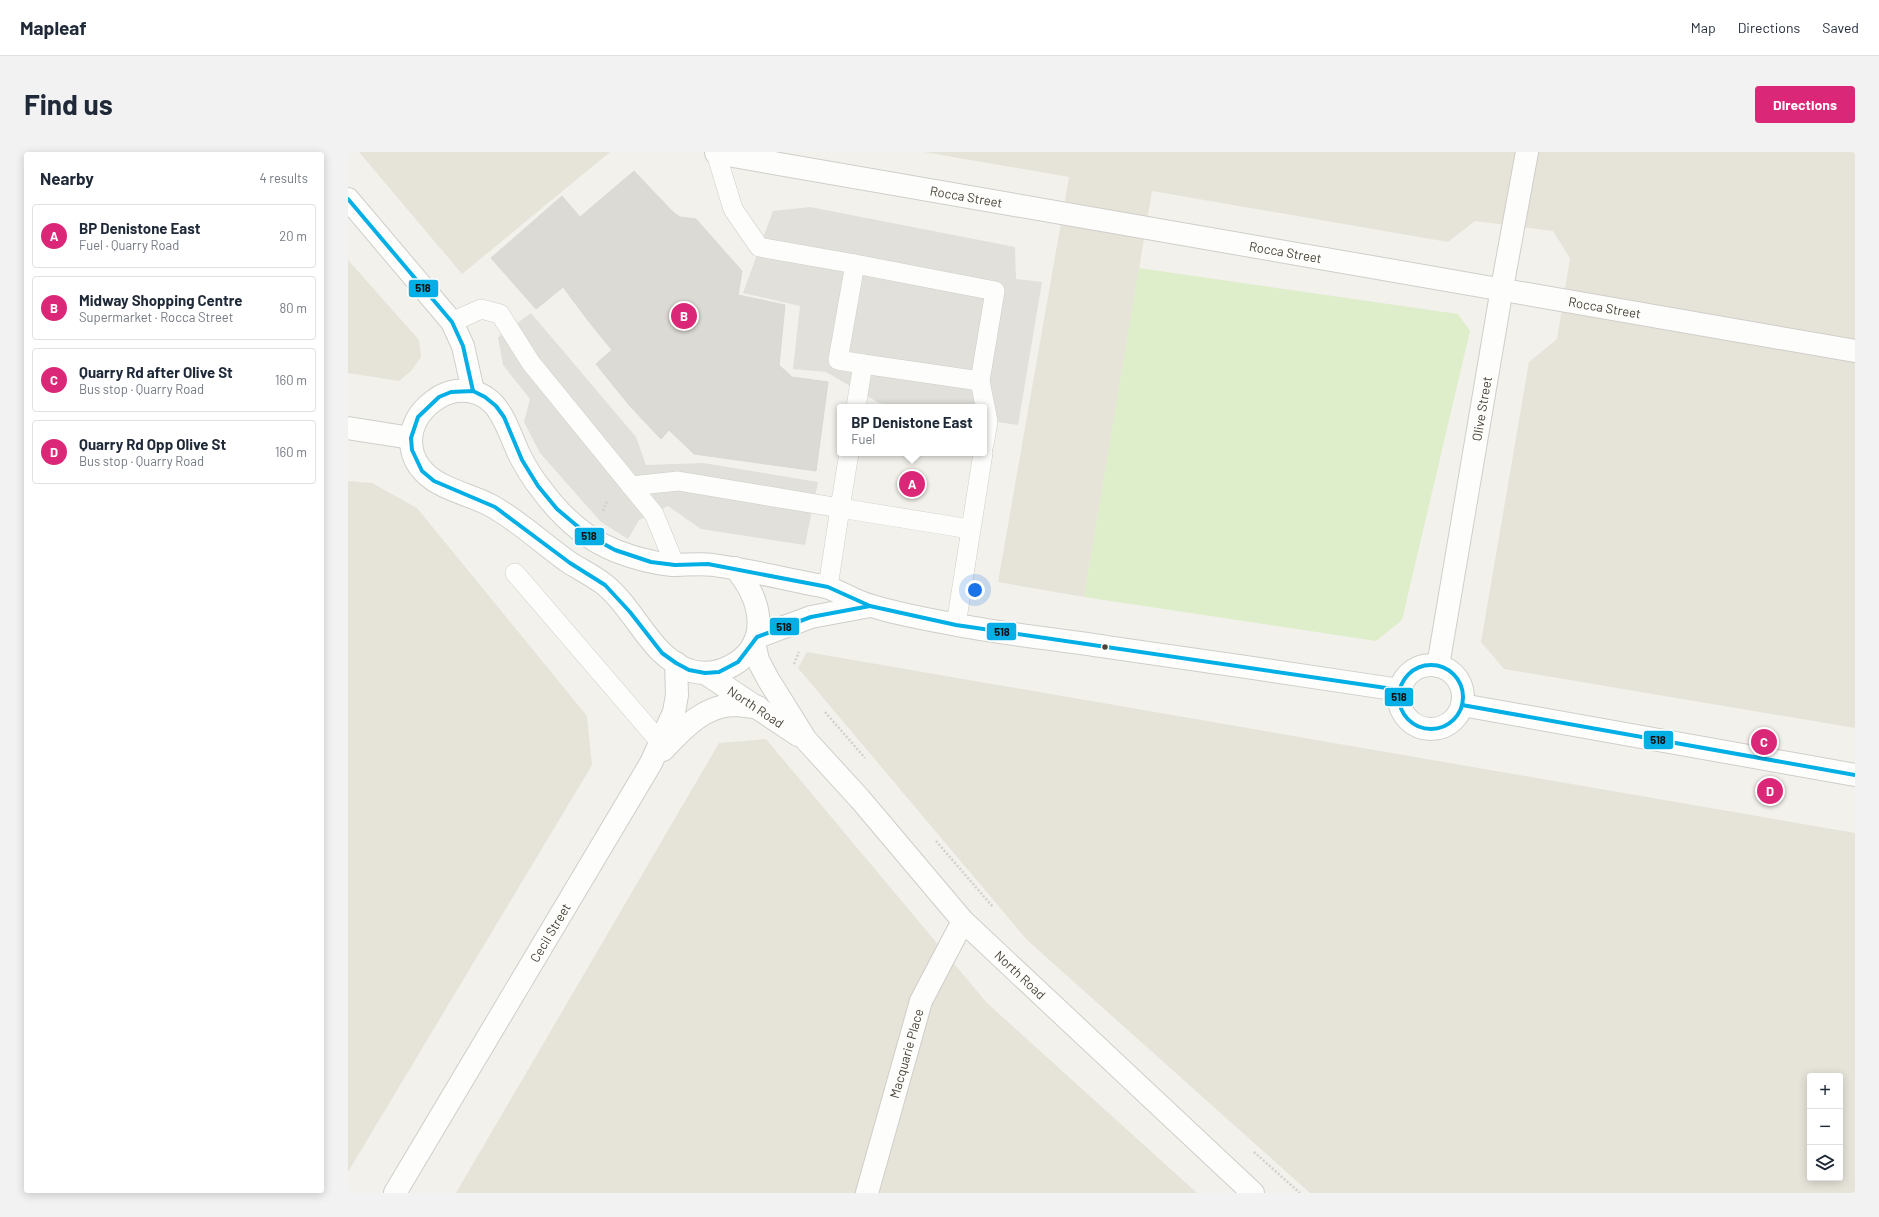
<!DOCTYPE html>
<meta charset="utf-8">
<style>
body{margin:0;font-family:Barlow,sans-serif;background:#f2f2f3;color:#1f2937}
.controls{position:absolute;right:12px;bottom:12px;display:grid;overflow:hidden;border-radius:4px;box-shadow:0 2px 10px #0003}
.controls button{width:36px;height:36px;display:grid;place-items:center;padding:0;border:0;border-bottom:1px solid #e0e1e3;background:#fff;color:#1f2937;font:20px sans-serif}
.you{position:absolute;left:627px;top:438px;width:14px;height:14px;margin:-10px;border:3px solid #fff;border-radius:50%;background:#1a73e8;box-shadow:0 0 0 6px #1a73e833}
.badge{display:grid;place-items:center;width:26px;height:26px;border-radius:50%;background:#db2777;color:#fff;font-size:13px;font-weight:700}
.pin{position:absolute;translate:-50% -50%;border:2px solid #fff;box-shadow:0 1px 4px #0006}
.popup{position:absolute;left:489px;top:252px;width:150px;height:52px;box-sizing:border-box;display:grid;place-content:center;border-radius:4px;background:#fff;filter:drop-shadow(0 1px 3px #0005);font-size:13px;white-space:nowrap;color:#747a83}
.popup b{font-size:15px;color:#1f2937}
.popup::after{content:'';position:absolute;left:50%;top:100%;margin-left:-8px;border:8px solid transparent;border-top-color:#fff}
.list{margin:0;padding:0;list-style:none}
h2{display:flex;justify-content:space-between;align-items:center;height:52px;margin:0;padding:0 16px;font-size:17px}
h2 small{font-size:13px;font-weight:400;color:#747a83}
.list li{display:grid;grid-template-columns:26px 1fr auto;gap:12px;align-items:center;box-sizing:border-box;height:64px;margin:0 8px 8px;padding:0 8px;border:1px solid #e0e1e3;border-radius:4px}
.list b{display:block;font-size:15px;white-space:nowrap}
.list p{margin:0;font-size:13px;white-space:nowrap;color:#747a83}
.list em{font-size:13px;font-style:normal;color:#747a83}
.icon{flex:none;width:22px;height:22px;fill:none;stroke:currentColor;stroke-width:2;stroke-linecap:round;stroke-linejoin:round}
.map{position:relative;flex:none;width:1507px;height:1041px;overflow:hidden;border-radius:4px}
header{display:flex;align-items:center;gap:24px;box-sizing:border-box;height:56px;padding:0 20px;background:#fff;border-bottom:1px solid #e0e1e3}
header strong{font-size:19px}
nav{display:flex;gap:22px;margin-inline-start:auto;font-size:14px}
.intro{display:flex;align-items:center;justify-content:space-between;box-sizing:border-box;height:96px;padding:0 24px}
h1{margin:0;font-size:28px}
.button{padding:10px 18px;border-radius:4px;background:#db2777;color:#fff;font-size:14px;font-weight:700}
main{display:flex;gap:24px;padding:0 24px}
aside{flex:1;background:#fff;border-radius:4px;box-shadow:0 2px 10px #0003}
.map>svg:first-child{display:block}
</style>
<header>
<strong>Mapleaf</strong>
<nav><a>Map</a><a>Directions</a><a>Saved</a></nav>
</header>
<div class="intro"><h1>Find us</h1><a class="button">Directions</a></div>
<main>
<aside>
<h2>Nearby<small>4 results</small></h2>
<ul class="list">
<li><span class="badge">A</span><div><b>BP Denistone East</b><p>Fuel · Quarry Road</p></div><em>20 m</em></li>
<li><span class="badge">B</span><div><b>Midway Shopping Centre</b><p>Supermarket · Rocca Street</p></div><em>80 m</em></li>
<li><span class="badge">C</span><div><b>Quarry Rd after Olive St</b><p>Bus stop · Quarry Road</p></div><em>160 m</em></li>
<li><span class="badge">D</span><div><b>Quarry Rd Opp Olive St</b><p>Bus stop · Quarry Road</p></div><em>160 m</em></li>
</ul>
</aside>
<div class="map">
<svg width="1507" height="1041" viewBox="0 0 1507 1041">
<rect width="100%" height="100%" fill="#f2f1ec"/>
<!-- residential -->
<g fill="#e6e3d9" fill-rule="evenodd">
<path d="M11 0H262L114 122Z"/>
<path d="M576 0H1507V576L1156 517 1133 490 1181 210 1209 187 1222 106 1205 79 1127 69 1100 90 804 39 736 445 650 430 721 25Z"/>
<path d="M0 108 71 188 73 205 63 219 51 229 0 221Z"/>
<path d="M0 329 24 331 69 356 239 564 244 613 0 1020Z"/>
<path d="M459 500 1507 681V1041H962L679 788 450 516ZM1462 924H1492V1026H1462Z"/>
<path d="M418 587 639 851 849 1041H108L371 591Z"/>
</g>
<!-- green -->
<path fill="#deeeca" d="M791 116 1110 162 1122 179 1054 468 1028 489 736 445Z"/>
<!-- parking -->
<g fill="#e1e0da">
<path d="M462 55 667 95 668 127 694 130 670 273 636 268V255H557L531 251 478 220 445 217 452 154 395 141 425 59Z"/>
<path d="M183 161 288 285 298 313 355 311 470 330 457 393 353 377 320 354 291 368 280 387 253 370 192 301 176 270 182 247 155 213 150 185Z"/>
</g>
<!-- building -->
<path fill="#dcdad4" stroke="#dbd8d1" d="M286 19 326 61 332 65 348 67 394 119 390 143 437 153 431 213 444 225 480 230 468 319 346 302 321 278 313 287 281 253 248 212 264 198 242 171 215 135 188 157 143 106 214 44 232 65Z"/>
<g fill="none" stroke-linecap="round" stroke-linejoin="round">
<defs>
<g id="service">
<path d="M368 1 385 57 411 95 507 112 490 208 515 212 508 255"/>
<path d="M507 112 647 139 632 229 515 212"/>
<path d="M104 170 133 157 152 162 183 211 306 362 327 413"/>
<path d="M632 229 640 269 636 293"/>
<path d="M283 334 330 329 492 356 501 301"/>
<path d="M167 421 313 591"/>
<path d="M480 435 492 356 622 377"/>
<path d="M608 473 635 301"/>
</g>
<g id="minor">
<path id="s1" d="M368 1 1507 199"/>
<path id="s2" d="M1090 514 1154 136 1179 0"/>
<path d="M315 598C334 578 355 554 385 553 393 553 402 555 410 555"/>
<path id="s3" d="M47 1041 303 611 326 560 329 543 328 511"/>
<path id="s4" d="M519 1041 573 849 615 769"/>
</g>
<g id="tertiary">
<path d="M0 47 104 170 115 194 125 239"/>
<path d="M0 276 63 286"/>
<path d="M387 416C413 446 425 492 383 514 370 521 358 523 343 519 303 506 288 458 257 433 246 424 233 418 222 411 195 392 170 368 142 353 121 342 92 337 76 320 62 306 59 285 69 267 76 254 93 241 108 239 150 235 157 272 171 302 177 314 185 327 193 337 212 363 238 387 268 399 286 406 305 411 324 413 338 413 352 411 365 413 395 417 425 424 454 430 462 432 471 433 478 435 494 440 508 450 524 454 549 462 578 467 604 472 655 482 707 487 759 495 857 509 954 523 1052 538"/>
<path d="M409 485 463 465 522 454"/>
<path id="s5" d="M406 491 410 508 420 527 458 588 512 647 615 769 905 1041"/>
<circle cx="1083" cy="545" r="32"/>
<path id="s6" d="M357 521 450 583"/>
<path d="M1114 553 1507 623"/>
</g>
</defs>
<!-- service casing -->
<use href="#service" stroke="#d0cec9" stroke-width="20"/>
<!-- minor casing -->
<use href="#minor" stroke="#d0cec9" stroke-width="24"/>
<!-- tertiary casing -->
<use href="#tertiary" stroke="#d0cec9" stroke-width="24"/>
<!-- path -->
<g stroke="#d2d1ca" stroke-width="2.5" stroke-dasharray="2 2" stroke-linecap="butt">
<path d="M255 359 259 349"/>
<path d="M446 512 451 500"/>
<path d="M477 560 517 606"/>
<path d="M588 689 645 755"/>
<path d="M906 1000 952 1041"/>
</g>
<!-- service -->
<use href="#service" stroke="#fdfdfc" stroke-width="19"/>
<!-- minor -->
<use href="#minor" stroke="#fdfdfc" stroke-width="22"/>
<!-- tertiary -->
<use href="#tertiary" stroke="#fdfdfc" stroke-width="22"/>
<defs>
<g id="bus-1">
<path d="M0 47 104 170 115 194 125 239"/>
<path d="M125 239 137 245 148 254 156 265 174 308 190 334 209 357 241 384 267 398 303 410 327 413 360 412 480 435 522 454 463 465 409 485 390 510 371 520 357 521 341 518 328 511 314 501 282 460 257 433 222 411 147 355 86 329 74 319 64 298 63 286 70 265 91 245 103 240Z"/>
<path d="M522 454 608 473 1052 538"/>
<circle cx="1083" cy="545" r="32"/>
<path d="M1114 553 1507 623"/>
</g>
</defs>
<!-- bus-1 casing -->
<use href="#bus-1" stroke="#fff" stroke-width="7"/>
<!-- bus-1 -->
<use href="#bus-1" stroke="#04afe6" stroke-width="4"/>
</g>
<!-- markers -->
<circle fill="#494336" stroke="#fff" stroke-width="1.5" cx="757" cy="495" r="3.5"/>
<g text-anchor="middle" stroke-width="4" stroke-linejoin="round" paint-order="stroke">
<!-- street labels -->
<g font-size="13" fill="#494336" stroke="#fff">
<text dy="5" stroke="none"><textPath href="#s1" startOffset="254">Rocca Street</textPath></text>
<text dy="5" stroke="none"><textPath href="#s1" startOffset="578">Rocca Street</textPath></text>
<text dy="5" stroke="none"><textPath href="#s1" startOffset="902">Rocca Street</textPath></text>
<text dy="5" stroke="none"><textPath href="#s2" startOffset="261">Olive Street</textPath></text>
<text dy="5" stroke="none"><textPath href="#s6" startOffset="61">North Road</textPath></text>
<text dy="5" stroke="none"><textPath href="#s3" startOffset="303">Cecil Street</textPath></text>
<text dy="5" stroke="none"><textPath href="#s5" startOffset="429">North Road</textPath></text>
<text dy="5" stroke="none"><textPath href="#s4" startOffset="145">Macquarie Place</textPath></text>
</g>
</g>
<g stroke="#fff" stroke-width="1.5">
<rect x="60" y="127" width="31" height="19" rx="4" fill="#04afe6"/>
<rect x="226" y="375" width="31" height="19" rx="4" fill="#04afe6"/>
<rect x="421" y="465" width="31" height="19" rx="4" fill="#04afe6"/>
<rect x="638" y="470" width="31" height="19" rx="4" fill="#04afe6"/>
<rect x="1036" y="535" width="30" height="20" rx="4" fill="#04afe6"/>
<rect x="1295" y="578" width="31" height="20" rx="4" fill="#04afe6"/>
</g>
<g font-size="11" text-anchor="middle" font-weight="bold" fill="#111">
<text x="75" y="140">518</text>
<text x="241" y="388">518</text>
<text x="436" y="479">518</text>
<text x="654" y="484">518</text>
<text x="1051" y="549">518</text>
<text x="1310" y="592">518</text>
</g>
</svg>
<div class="controls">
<button>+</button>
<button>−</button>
<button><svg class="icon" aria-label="layers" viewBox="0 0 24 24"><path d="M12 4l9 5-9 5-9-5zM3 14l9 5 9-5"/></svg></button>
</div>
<div class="you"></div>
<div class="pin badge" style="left:564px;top:332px">A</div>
<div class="popup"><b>BP Denistone East</b>Fuel</div>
<div class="pin badge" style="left:336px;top:164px">B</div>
<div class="pin badge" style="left:1416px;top:590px">C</div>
<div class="pin badge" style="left:1422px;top:639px">D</div>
</div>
</main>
